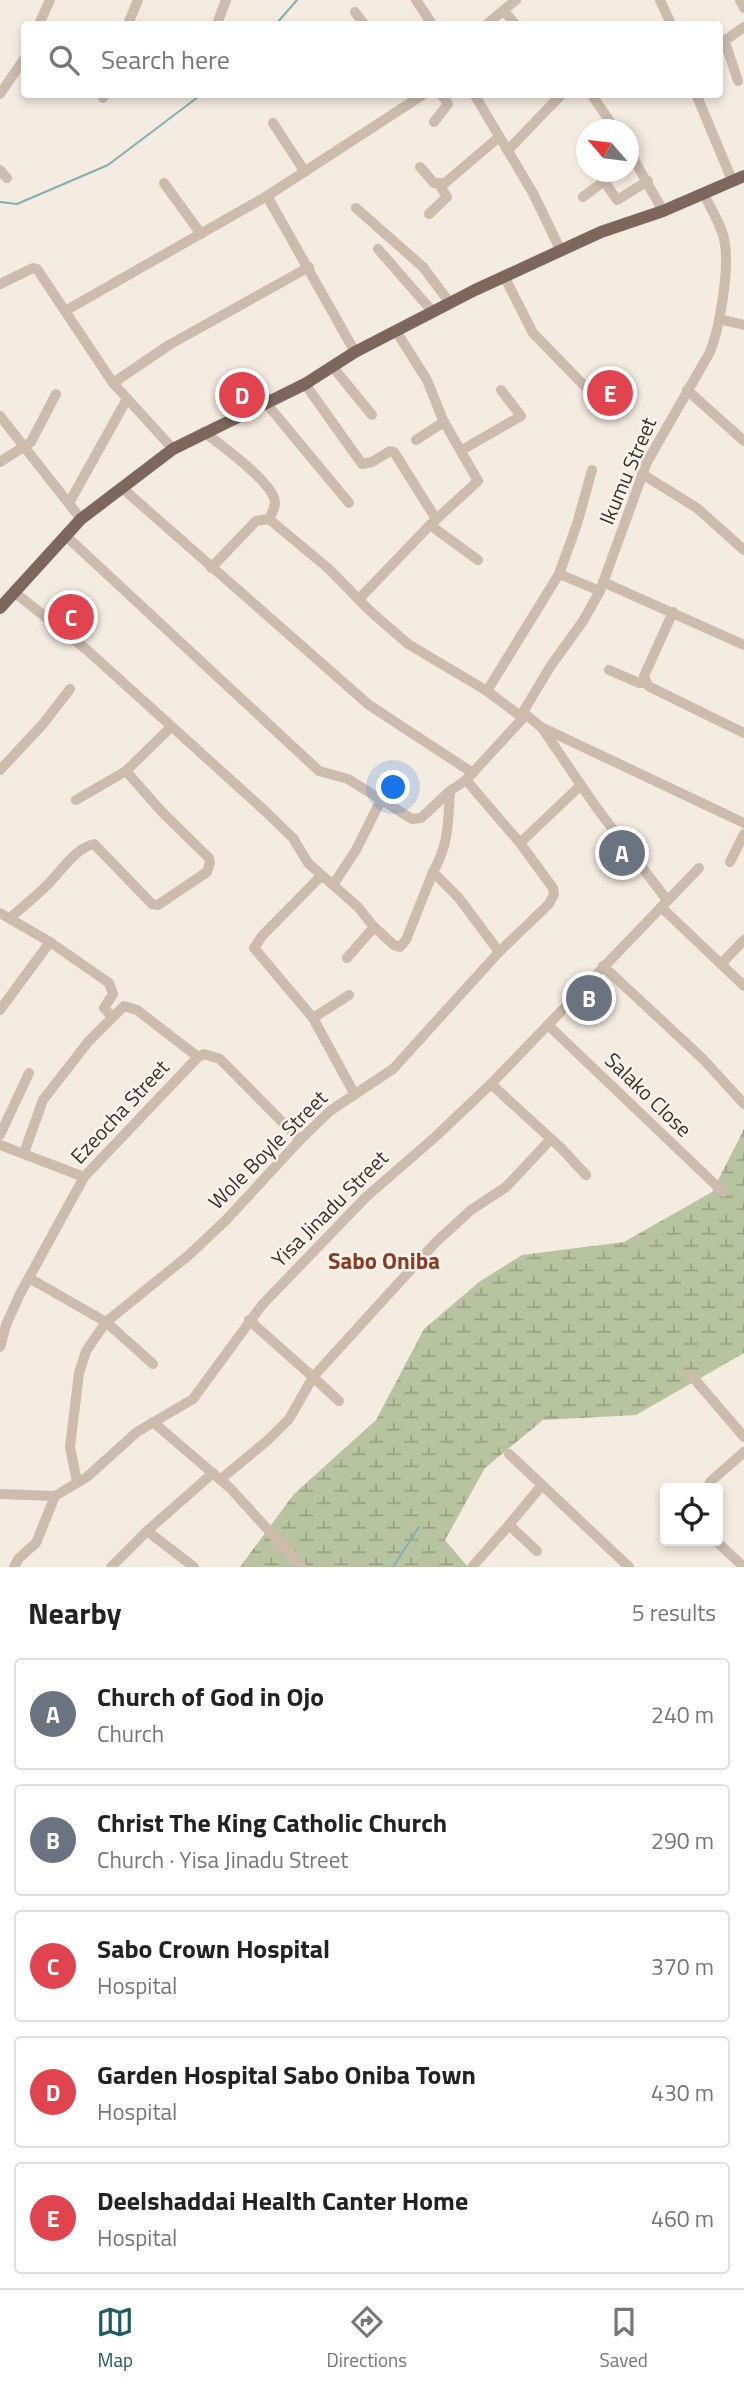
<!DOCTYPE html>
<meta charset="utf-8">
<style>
body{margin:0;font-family:"Titillium Web",sans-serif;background:#f6f6f6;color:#222}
.controls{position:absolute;right:21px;bottom:21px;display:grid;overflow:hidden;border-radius:7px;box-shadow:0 4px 10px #0003}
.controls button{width:63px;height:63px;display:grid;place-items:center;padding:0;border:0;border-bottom:2px solid #e0e0e0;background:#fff;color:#222;font:35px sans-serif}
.compass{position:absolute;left:576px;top:119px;width:63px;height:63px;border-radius:50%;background:#fff;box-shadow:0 4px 10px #0003;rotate:298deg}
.you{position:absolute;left:394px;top:788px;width:24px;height:24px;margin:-18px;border:5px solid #fff;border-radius:50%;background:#1a73e8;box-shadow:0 0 0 10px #1a73e833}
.badge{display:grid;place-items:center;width:46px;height:46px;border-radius:50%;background:#1f5a5e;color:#fff;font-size:23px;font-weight:700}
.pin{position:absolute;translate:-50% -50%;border:4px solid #fff;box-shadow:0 2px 7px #0006}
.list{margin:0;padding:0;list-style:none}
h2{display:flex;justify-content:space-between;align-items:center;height:91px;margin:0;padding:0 28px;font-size:30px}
h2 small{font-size:23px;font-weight:400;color:#767676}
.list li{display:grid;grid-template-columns:46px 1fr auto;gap:21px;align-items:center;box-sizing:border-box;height:112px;margin:0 14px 14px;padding:0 14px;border:2px solid #e0e0e0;border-radius:7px}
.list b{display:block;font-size:26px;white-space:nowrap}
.list p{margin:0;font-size:23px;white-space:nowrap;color:#767676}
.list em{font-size:23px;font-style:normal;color:#767676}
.icon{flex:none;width:38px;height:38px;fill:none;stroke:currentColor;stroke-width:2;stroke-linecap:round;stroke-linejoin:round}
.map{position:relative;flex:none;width:744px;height:1567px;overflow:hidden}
.search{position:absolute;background:#fff;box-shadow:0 4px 10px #0003;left:21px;right:21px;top:21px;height:77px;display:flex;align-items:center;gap:18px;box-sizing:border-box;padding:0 24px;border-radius:7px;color:#767676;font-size:26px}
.sheet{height:721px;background:#fff}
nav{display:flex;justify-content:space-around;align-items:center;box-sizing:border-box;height:98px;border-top:2px solid #e0e0e0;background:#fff;font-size:19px;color:#767676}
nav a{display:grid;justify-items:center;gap:4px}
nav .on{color:#1f5a5e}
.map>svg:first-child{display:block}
</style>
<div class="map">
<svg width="744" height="1567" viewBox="0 0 744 1567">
<defs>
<pattern id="wetland-marsh" width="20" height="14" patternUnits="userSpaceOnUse" patternTransform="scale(1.75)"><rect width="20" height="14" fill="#b8c4a0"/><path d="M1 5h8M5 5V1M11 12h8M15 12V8" fill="none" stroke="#97a083"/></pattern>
</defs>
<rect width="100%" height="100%" fill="#f4ebe1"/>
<!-- wetland -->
<path fill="url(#wetland-marsh)" d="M744 1129V1353L636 1415 543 1420 485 1468 445 1540 468 1567H240L294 1494 376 1420 424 1329 479 1282 522 1255 624 1242 712 1192Z"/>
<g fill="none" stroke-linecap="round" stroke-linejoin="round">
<!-- stream -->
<g stroke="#7fb0b2" stroke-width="2">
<path d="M276 24 297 0"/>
<path d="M0 202 17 204 108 165 202 94"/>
<path d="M393 1567 419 1527"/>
</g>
<!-- minor -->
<g stroke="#cdbbac" stroke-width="10">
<path d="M416 0 432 24"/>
<path d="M660 0 671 24"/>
<path d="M740 0 744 8"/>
<path d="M504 11 515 24"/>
<path d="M355 12 364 24"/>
<path d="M39 24 50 0"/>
<path d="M128 24 138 0"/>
<path d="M217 24 226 0"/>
<path d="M487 24 516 0"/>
<path d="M725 42 738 81"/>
<path d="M720 44 744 27"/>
<path d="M0 94 24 59"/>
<path d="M474 94 533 193 561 251"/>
<path d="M591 94 616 130"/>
<path d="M696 94 732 180"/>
<path d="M103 98 104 94"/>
<path d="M434 122 448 104 441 94"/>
<path d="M273 123 305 172"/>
<path d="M628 149 663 211"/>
<path d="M508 150 562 94"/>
<path d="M420 167 434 183H445L499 137"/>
<path d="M0 170 7 178"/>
<path d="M164 183 201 234"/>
<path d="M267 196 355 352"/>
<path d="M583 197 604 181 617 200 648 181"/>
<path d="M356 208 423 267 450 303"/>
<path d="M429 214 447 197 439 184"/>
<path d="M378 249 432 311"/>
<path d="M504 276 533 333 604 406"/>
<path d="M0 284 33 268 37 269 113 383 173 449"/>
<path d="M65 311 267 196 424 94"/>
<path d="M719 319 744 325"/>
<path d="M332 366 372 415"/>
<path d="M113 383 169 345 309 267"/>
<path d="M305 384 362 464 372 462 390 451 394 452 436 519"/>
<path d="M687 390 744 441"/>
<path d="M266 403 349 503"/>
<path d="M0 416 81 519"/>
<path d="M204 432C221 445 268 479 274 498 277 505 272 513 269 519"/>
<path d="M416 440 444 422"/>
<path d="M462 450 521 416 501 390"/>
<path d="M0 462 31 442 56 394"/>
<path d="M642 474 697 508 744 550"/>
<path d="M121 487 369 705 473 773"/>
<path d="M69 503 127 399"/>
<path d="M430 525 478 560"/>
<path d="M66 536 319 771 348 779 412 819 421 818 450 791"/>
<path d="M211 568 256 521 269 519 329 569 369 610 408 644 487 691"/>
<path d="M559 574 600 591"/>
<path d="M603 582 744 645"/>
<path d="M14 592 87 650 264 810 293 838 308 863 358 907 374 927 394 945 400 947 406 940 433 872"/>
<path d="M359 599 430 525 478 481 443 420 427 380 396 331"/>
<path d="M673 612 644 676 648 686 744 733"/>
<path d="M609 670 639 683 645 682"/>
<path d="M523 712 542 728 596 807 667 900"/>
<path d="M523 718 487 691 559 574 577 524 592 470"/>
<path d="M543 728 744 823"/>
<path d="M0 770 43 724 70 689"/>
<path d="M76 800 126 771 171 727"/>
<path d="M520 843 581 785"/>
<path d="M730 862 744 834"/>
<path d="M321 876 262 936 254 948 313 1018 354 1093"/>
<path d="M333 885 356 850 381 800"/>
<path d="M661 907 744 986"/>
<path d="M0 913 50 942 109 983 113 994 104 1008 112 1017"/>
<path d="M10 918C21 908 33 899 44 888 59 875 73 849 94 844L152 904 158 905 207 872 210 863 209 858 161 811 126 771"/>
<path d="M499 952 459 898 433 872C449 844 448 823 450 791L466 780 523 718V712L550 667 583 621 600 591 647 462 710 352C720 327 729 271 725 244 723 227 711 210 704 194"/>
<path d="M347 958 374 927"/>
<path d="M721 964 744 940"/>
<path d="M603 966 703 1059 744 1104"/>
<path d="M0 1010 50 942"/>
<path d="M313 1018 349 995"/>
<path d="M548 1025 723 1192"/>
<path d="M491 1084 562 1149 586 1175"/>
<path d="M0 1135 29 1073"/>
<path d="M0 1145 84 1177"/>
<path d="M24 1153 43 1100 88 1042 124 1006 137 1010 198 1057 204 1054 220 1059 300 1140"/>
<path d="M29 1278 106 1322 153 1364"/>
<path d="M249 1320 313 1377 436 1242 471 1210 506 1187 551 1139"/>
<path d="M0 1347 6 1325 20 1294 84 1177 198 1057"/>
<path d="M691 1375 744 1437"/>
<path d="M153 1422 230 1488 302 1567"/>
<path d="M509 1454 542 1485"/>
<path d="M221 1479 268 1440 289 1419 313 1377 339 1401"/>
<path d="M77 1482 70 1447 79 1373 86 1351 106 1322 189 1255 226 1220 300 1140 330 1111 393 1069 499 952 549 904 554 894 553 888 520 843 466 780"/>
<path d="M710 1482 744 1452"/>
<path d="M0 1494 55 1496 87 1477 137 1432 193 1399 262 1305 366 1197 434 1138 491 1084 699 868"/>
<path d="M147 1531 194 1567"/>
<path d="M716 1541 744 1567"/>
<path d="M537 1551 509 1525 542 1485 629 1567"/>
<path d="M14 1567 19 1558 36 1543 55 1496"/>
<path d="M111 1567 147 1531 213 1473"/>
<path d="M472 1567 509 1525"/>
</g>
<!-- major -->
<path stroke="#7d675c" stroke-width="12" d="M0 608 81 519 173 449 305 384 355 352 475 290 601 232 663 211 744 176"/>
</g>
<g text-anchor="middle" stroke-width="5" stroke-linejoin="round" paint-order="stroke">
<!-- street labels -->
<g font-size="21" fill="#3b302b" stroke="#fbf5ee">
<text transform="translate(628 471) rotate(-67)" y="7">Ikumu Street</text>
<text transform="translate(648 1095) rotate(44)" y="7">Salako Close</text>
<text transform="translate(120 1112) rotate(-47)" y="7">Ezeocha Street</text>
<text transform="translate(268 1150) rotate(-45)" y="7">Wole Boyle Street</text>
<text transform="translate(330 1209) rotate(-45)" y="7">Yisa Jinadu Street</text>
</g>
<!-- neighbourhood labels -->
<g font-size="23" font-weight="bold" fill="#8c3b22" stroke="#fbf5ee">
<text x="384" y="1269">Sabo Oniba</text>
</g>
</g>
</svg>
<div class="controls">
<button><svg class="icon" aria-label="locate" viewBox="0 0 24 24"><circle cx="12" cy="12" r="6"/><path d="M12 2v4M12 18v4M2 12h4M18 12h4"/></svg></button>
</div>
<svg class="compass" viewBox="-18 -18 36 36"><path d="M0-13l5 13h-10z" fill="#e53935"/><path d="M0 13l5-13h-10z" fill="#767676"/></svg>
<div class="you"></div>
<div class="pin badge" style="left:622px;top:853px;background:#6b7280">A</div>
<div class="pin badge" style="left:589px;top:998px;background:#6b7280">B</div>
<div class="pin badge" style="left:71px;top:617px;background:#e0444e">C</div>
<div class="pin badge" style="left:242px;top:395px;background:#e0444e">D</div>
<div class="pin badge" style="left:610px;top:393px;background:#e0444e">E</div>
<div class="search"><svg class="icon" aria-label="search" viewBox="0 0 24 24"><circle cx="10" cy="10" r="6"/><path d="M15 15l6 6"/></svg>Search here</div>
</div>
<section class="sheet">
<h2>Nearby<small>5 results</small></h2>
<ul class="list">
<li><span class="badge" style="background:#6b7280">A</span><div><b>Church of God in Ojo</b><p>Church</p></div><em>240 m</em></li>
<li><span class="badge" style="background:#6b7280">B</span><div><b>Christ The King Catholic Church</b><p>Church · Yisa Jinadu Street</p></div><em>290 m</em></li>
<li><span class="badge" style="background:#e0444e">C</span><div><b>Sabo Crown Hospital</b><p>Hospital</p></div><em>370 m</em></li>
<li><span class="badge" style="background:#e0444e">D</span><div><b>Garden Hospital Sabo Oniba Town</b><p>Hospital</p></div><em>430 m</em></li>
<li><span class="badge" style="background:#e0444e">E</span><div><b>Deelshaddai Health Canter Home</b><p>Hospital</p></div><em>460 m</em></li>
</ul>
</section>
<nav>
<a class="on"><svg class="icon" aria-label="map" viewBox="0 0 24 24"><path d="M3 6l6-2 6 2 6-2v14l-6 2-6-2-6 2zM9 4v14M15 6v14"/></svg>Map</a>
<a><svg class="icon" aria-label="directions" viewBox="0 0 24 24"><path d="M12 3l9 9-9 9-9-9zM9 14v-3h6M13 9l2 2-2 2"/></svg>Directions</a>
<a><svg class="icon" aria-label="saved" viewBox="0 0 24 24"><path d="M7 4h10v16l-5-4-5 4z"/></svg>Saved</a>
</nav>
